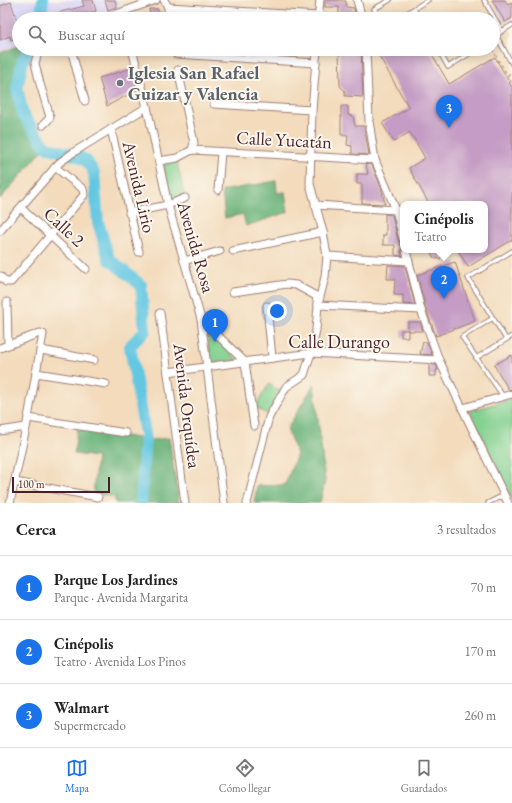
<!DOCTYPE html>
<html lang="es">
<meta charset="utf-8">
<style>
body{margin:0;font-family:"EB Garamond",serif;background:#f2f2f2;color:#222}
.scale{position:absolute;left:12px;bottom:10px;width:98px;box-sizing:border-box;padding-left:4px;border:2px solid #4a1f2b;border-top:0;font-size:11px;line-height:14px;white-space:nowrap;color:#4a1f2b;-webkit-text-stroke:3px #fbf7ec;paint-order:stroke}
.you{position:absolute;left:277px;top:311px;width:14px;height:14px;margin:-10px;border:3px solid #fff;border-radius:50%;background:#1a73e8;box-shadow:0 0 0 6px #1a73e833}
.badge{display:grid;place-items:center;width:26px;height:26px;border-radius:50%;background:#1a73e8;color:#fff;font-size:13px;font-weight:700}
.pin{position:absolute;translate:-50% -33px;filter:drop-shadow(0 1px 2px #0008)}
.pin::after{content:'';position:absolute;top:21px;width:14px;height:12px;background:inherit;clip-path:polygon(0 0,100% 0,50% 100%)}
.popup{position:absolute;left:400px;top:201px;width:88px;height:52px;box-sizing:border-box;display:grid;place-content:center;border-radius:8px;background:#fff;filter:drop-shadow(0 1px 3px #0005);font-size:13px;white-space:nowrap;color:#767676}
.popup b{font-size:15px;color:#222}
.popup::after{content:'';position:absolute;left:50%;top:100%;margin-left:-8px;border:8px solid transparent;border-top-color:#fff}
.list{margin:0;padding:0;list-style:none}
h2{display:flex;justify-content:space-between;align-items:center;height:52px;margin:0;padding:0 16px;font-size:17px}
h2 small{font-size:13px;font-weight:400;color:#767676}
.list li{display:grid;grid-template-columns:26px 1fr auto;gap:12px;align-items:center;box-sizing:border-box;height:64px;padding:0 16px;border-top:1px solid #e0e0e0}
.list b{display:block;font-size:15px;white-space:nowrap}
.list p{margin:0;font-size:13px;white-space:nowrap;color:#767676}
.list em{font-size:13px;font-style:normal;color:#767676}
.icon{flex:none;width:22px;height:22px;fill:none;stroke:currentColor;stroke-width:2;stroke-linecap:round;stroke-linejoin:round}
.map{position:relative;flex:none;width:512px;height:503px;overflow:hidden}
.search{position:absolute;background:#fff;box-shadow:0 2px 10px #0003;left:12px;right:12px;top:12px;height:44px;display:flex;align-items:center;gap:10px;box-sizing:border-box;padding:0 14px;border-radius:22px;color:#767676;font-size:15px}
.sheet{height:244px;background:#fff}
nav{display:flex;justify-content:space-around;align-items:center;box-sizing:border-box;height:56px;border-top:1px solid #e0e0e0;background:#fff;font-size:11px;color:#767676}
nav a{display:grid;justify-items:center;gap:2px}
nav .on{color:#1a73e8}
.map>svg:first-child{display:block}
</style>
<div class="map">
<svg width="512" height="503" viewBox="0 0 512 503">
<rect width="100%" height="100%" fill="#fbf7ec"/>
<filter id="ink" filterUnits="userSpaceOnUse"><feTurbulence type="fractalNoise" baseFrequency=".025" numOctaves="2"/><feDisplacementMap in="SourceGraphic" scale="8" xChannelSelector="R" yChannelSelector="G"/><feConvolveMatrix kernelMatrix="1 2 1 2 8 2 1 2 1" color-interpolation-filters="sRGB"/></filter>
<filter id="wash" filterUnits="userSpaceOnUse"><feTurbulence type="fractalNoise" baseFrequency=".012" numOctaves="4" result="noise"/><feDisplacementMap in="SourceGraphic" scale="16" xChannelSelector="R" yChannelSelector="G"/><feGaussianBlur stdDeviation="0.9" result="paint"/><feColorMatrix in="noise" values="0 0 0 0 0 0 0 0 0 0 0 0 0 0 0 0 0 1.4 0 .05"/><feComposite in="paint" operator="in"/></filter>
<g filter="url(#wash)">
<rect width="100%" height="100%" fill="#f3dbbc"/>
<!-- built -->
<g fill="#dad6f7">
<path d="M0 0H41L37 19H19V45L0 51Z"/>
<path d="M48 0H119L121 7 89 19H44Z"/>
</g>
<!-- green -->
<g fill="#83d190" stroke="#66785e">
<path d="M177 162 184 194 170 200 163 165Z"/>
<path d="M206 328 237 359 236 361 211 363Z"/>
<path d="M269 384 280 391 267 414 255 407Z"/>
<path d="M512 399V500L470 411Z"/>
</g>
<!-- forest -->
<g fill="#6ab37a" stroke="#5a6952">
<path d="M19 46V49H33L27 61 21 88 28 113 49 146 42 151 0 199V53Z"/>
<path d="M276 181 277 193 285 192 288 212 246 226 243 214 225 218 222 191Z"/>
<path d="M314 384 325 481 320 503H254L257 486 285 485 297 454 287 429Z"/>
<path d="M77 429 152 440 169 438 179 503H115V497L93 493 97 457 74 454Z"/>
</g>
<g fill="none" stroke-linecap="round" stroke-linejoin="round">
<!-- river -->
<g stroke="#64c7e2" stroke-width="12">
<path d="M40 19 43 0"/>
<path d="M30 49 23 60 17 88 23 115 46 147 78 156 87 161 94 173 98 222 109 259 141 285 145 331 130 346 145 434 141 503"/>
</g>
</g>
<g id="blocks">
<!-- building -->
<g fill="#c49cc5">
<path d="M82 0H93L96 11 78 15 79 19H26L27 13 42 17 84 6Z"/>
<path d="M105 0H115L117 7 108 10Z"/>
<path d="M325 0 346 1V7L354 8 356 19H339V7H325Z"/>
<path d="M492 0H505L508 5 512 3V18L505 22Z"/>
<path d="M11 2 19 27V37L11 40 10 36 0 40V6Z"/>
<path d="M149 9H158V12H163L164 19H151Z"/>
<path d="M339 49H361L363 97 345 96V91L340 86Z"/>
<path d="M375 49H429L449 84 495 57 512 87V240L468 267 458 250H485V204H429L409 168 425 158 410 132 394 142 382 123 409 108Z"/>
<path d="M132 68 137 90 107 106 99 78Z"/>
<path d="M341 106H348V115L353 116 355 126H364L369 155 352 154V146L347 145 348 135H341Z"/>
<path d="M366 164 372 165 381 187 385 204 362 203V184H357V174H368Z"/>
<path d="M385 214 392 215 398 240 402 247 401 251 402 256 395 255V245H383V235H386V224L385 223Z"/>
<path d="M433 250H442L443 255 440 259 433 257 432 254Z"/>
<path d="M455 262 475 321 436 336 426 309 417 275Z"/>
<path d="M388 265 405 266 415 305 403 304V295H394L395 279H387Z"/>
<path d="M408 322H420L423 331H408Z"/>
<rect x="401" y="330" width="7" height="7"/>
<path d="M423 342H427L432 355 420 354Z"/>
<path d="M512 355V389L509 390 494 365Z"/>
<path d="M429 364 436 365 438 370H436V376H429Z"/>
</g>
</g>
</g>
<g filter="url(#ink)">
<use href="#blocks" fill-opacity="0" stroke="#9e7d74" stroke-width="1"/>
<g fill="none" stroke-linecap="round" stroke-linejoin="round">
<defs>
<g id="service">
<path d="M484 0 502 31"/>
<path d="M414 9 420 19"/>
<path d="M380 19 374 9 390 0"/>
<path d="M397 19 428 0"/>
<path d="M497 37 512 64"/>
<path d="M493 39 502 31 512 25"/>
<path d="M438 49 448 67 477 49"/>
<path d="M493 318 462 337 503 396"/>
<path d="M506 339 468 278 512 251"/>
<path d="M476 358 512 336"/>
<path d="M488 503 504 495"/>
</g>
<g id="minor">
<path d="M164 0 168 7 169 19"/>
<path d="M357 0 362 19"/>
<path d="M168 7 318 16"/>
<path d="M102 19 156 0"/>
<path d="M318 19 320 0"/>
<path d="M39 49 35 63 40 84 50 117 48 120 43 125"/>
<path d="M71 49 85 101"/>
<path d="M132 49 147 107 168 205 201 319 224 503"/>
<path d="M175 49 176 54 316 63"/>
<path d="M366 49 369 121 375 160 396 210 403 239"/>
<path d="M178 70 194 143 192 150"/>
<path d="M214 104 312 110"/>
<path d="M111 129 139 252"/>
<path d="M192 150 375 160"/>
<path d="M159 161 177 158 192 150"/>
<path d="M218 190 221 152"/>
<path d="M315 205 396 210"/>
<path d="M21 208 86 269"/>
<path d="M129 213 168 205 185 198"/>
<path d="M0 231 59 163 74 152 147 107"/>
<path d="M406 250 421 310 439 360 508 503"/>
<path d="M233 251 323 232"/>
<path d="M327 256 409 261"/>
<path d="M184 261 220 251"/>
<path d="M0 276 6 282H11L84 195 83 189 55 167"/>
<path d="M233 292 287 284 296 285 316 296 318 305 421 310"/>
<path d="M7 302 8 345"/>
<path d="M267 306 272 358"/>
<path d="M160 313 185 503"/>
<path d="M201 319 245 362 254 426"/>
<path d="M0 348 40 333 43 334 28 418 10 503"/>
<path d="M41 350 94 360"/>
<path d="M168 372 311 353 439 360"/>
<path d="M36 373 106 384"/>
<path d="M463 408 512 394"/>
<path d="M28 418 126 433"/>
<path d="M0 431 26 427"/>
<path d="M15 482 98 497"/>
<path d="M247 503 269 417 286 387 304 375 311 353 316 330 318 305 325 277 327 256 323 232 310 184 312 110 317 49"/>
</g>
</defs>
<!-- service casing -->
<use href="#service" stroke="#9e7d74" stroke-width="5.5"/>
<!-- minor casing -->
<use href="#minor" stroke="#9e7d74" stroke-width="9"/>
<!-- path -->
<g stroke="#9e7d74" stroke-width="1" stroke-dasharray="3 3" stroke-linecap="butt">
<path d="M492 49 512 83"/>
<path d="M508 75 512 72"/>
</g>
<!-- service -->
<use href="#service" stroke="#fff" stroke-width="3.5"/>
<!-- minor -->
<use href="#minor" stroke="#fff" stroke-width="7"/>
</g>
</g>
<!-- markers -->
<circle fill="#6b7280" stroke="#fbf7ec" stroke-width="1.5" cx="120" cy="83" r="4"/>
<g text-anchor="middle" stroke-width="4" stroke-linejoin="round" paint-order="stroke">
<!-- worship labels -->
<g font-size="18" font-weight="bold" fill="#5b616d" stroke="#fbf7ec" text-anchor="start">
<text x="128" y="79">Iglesia San Rafael<tspan x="128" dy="21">Guizar y Valencia</tspan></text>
</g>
<!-- street labels -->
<g font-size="18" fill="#4a1f2b" stroke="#fbf7ec">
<text transform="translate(284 140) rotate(3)" y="6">Calle Yucatán</text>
<text transform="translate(139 187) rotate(77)" y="6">Avenida Lirio</text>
<text transform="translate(64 227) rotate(43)" y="6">Calle 2</text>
<text transform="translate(196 247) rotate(74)" y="6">Avenida Rosa</text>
<text x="339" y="348">Calle Durango</text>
<text transform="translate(187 406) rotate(83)" y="6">Avenida Orquídea</text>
</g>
</g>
</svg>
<div class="scale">100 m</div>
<div class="you"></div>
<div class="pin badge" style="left:215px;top:342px">1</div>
<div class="pin badge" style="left:444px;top:299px">2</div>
<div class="popup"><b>Cinépolis</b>Teatro</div>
<div class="pin badge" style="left:449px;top:128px">3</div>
<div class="search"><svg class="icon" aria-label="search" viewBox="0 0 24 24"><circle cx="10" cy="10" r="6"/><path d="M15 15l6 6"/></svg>Buscar aquí</div>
</div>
<section class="sheet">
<h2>Cerca<small>3 resultados</small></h2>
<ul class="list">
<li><span class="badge">1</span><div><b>Parque Los Jardines</b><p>Parque · Avenida Margarita</p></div><em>70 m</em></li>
<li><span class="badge">2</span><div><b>Cinépolis</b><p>Teatro · Avenida Los Pinos</p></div><em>170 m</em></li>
<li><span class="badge">3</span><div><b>Walmart</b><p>Supermercado</p></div><em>260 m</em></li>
</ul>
</section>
<nav>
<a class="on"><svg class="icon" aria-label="map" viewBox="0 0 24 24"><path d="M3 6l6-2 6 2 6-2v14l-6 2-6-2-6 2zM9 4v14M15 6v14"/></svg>Mapa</a>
<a><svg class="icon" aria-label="directions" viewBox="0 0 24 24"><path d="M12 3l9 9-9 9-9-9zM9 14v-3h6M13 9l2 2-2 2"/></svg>Cómo llegar</a>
<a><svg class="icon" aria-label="saved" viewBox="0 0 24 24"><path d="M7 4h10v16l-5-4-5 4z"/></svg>Guardados</a>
</nav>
